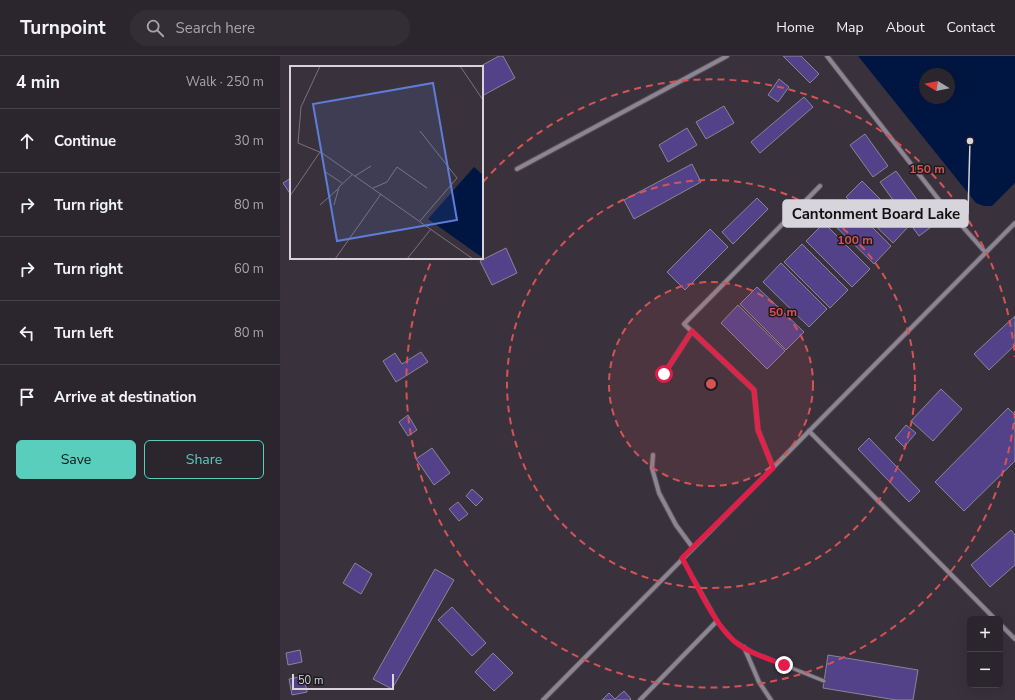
<!DOCTYPE html>
<meta charset="utf-8">
<style>
body{margin:0;font-family:"Nunito Sans",sans-serif;background:#332e36;color:#f1f3f6}
.controls{position:absolute;right:12px;bottom:12px;display:grid;overflow:hidden;border-radius:6px;box-shadow:0 4px 16px #0002}
.controls button{width:36px;height:36px;display:grid;place-items:center;padding:0;border:0;border-bottom:1px solid #47434a;background:#2b262e;color:#f1f3f6;font:20px sans-serif}
.compass{position:absolute;left:639px;top:12px;width:36px;height:36px;border-radius:50%;background:#2b262e;box-shadow:0 4px 16px #0002;rotate:280deg}
.scale{position:absolute;left:12px;bottom:10px;width:102px;box-sizing:border-box;padding-left:4px;border:2px solid #d8d4db;border-top:0;font-size:11px;line-height:14px;white-space:nowrap;color:#d8d4db;-webkit-text-stroke:3px #1e1b20;paint-order:stroke}
.stop{position:absolute;width:12px;height:12px;margin:-9px;border:3px solid #e11d48;border-radius:50%;background:#fff}
.stop.end{background:#e11d48;border-color:#fff;box-shadow:0 1px 4px #0008}
.list{margin:0;padding:0;list-style:none}
h2{display:flex;justify-content:space-between;align-items:center;height:52px;margin:0;padding:0 16px;font-size:17px}
h2 small{font-size:13px;font-weight:400;color:#a6a5aa}
.list li{display:grid;grid-template-columns:26px 1fr auto;gap:12px;align-items:center;box-sizing:border-box;height:64px;padding:0 16px;border-top:1px solid #47434a}
.list b{display:block;font-size:15px;white-space:nowrap}
.list em{font-size:13px;font-style:normal;color:#a6a5aa}
.actions{display:flex;gap:8px;padding:12px 16px}
.actions a{flex:1;padding:9px 0;border:1px solid #5acebd;border-radius:6px;text-align:center;font-size:14px;color:#5acebd}
.actions .main{background:#5acebd;color:#111}
.icon{flex:none;width:22px;height:22px;fill:none;stroke:currentColor;stroke-width:2;stroke-linecap:round;stroke-linejoin:round}
.map{position:relative;flex:none;width:735px;height:644px;overflow:hidden}
header{display:flex;align-items:center;gap:24px;box-sizing:border-box;height:56px;padding:0 20px;background:#2b262e;border-bottom:1px solid #47434a}
header strong{font-size:19px}
nav{display:flex;gap:22px;margin-inline-start:auto;font-size:14px}
.search{width:280px;height:36px;background:#332e36;display:flex;align-items:center;gap:10px;box-sizing:border-box;padding:0 14px;border-radius:22px;color:#a6a5aa;font-size:15px}
main{display:flex}
aside{flex:1;background:#2b262e}
.map>svg:first-child{display:block}
</style>
<header>
<strong>Turnpoint</strong>
<div class="search"><svg class="icon" aria-label="search" viewBox="0 0 24 24"><circle cx="10" cy="10" r="6"/><path d="M15 15l6 6"/></svg>Search here</div>
<nav><a>Home</a><a>Map</a><a>About</a><a>Contact</a></nav>
</header>
<main>
<aside>
<h2>4 min<small>Walk · 250 m</small></h2>
<ul class="list">
<li><svg class="icon" aria-label="ahead" viewBox="0 0 24 24"><path d="M12 20V5M6 11l6-6 6 6"/></svg><div><b>Continue</b></div><em>30 m</em></li>
<li><svg class="icon" aria-label="right" viewBox="0 0 24 24"><path d="M7 20v-9h11M14 6l5 5-5 5"/></svg><div><b>Turn right</b></div><em>80 m</em></li>
<li><svg class="icon" aria-label="right" viewBox="0 0 24 24"><path d="M7 20v-9h11M14 6l5 5-5 5"/></svg><div><b>Turn right</b></div><em>60 m</em></li>
<li><svg class="icon" aria-label="left" viewBox="0 0 24 24"><path d="M17 20v-9H6M10 6l-5 5 5 5"/></svg><div><b>Turn left</b></div><em>80 m</em></li>
<li><svg class="icon" aria-label="arrive" viewBox="0 0 24 24"><path d="M6 21V4h12l-3 4 3 4H6"/></svg><div><b>Arrive at destination</b></div></li>
</ul>
<div class="actions"><a class="main">Save</a><a>Share</a></div>
</aside>
<div class="map">
<svg width="735" height="644" viewBox="0 0 735 644">
<rect width="100%" height="100%" fill="#39323d"/>
<!-- water -->
<path fill="#001642" fill-rule="evenodd" d="M578 0H735V127L712 150H704L696 147ZM645 18H669V42H645Z"/>
<!-- building -->
<g fill="#534289" stroke="#888695">
<path d="M219 0H223L235 22 202 40V11H199Z"/>
<path d="M503 0H521L539 18 530 27Z"/>
<path d="M499 23 509 31 498 46 488 39Z"/>
<path d="M524 41 533 51 480 97 471 86Z"/>
<path d="M444 50 454 67 426 83 416 66Z"/>
<path d="M407 72 417 89 388 106 379 89Z"/>
<path d="M585 78 608 110 593 121 570 89Z"/>
<path d="M412 108 421 126 354 163 344 144Z"/>
<path d="M616 115 655 168 639 180 600 126Z"/>
<path d="M11 122V139L3 127Z"/>
<path d="M582 125 628 171 613 187 566 141Z"/>
<path d="M477 142 488 153 453 188 442 176Z"/>
<path d="M565 144 611 190 594 208 547 162Z"/>
<path d="M544 167 590 213 572 231 526 185Z"/>
<path d="M430 173 448 191 405 234 387 216Z"/>
<path d="M522 188 568 234 550 252 504 206Z"/>
<path d="M226 192 237 217 212 229 200 205Z"/>
<path d="M501 207 547 253 529 271 483 226Z"/>
<path d="M477 231 524 276 506 294 460 248Z"/>
<path d="M458 249 505 295 487 313 441 267Z"/>
<path d="M735 260V289L709 314 694 298Z"/>
<path d="M141 296 148 306 116 326 103 305 115 297 122 308Z"/>
<path d="M661 333 682 353 653 385 631 365Z"/>
<path d="M728 352 735 359V405L684 455 655 426Z"/>
<path d="M128 359 137 374 128 380 119 366Z"/>
<path d="M626 369 636 377 624 391 615 382Z"/>
<path d="M589 382 640 435 629 446 578 393Z"/>
<path d="M152 392 170 417 154 429 136 403Z"/>
<path d="M192 433 203 443 196 450 186 440Z"/>
<path d="M178 446 188 458 179 465 169 453Z"/>
<path d="M731 474 735 479V509L710 531 691 509Z"/>
<path d="M75 507 92 518 81 538 63 527Z"/>
<path d="M155 513 174 524 112 633 93 623Z"/>
<path d="M172 551 206 587 192 600 158 564Z"/>
<path d="M20 594 22 606 8 609 6 597Z"/>
<path d="M213 597 233 617 214 635 195 616Z"/>
<path d="M548 599 638 614 633 644H616L543 632Z"/>
<path d="M24 620 27 636 12 639 9 623Z"/>
<path d="M344 635 351 643 350 644H322L329 637 335 643Z"/>
</g>
<g fill="none" stroke-linecap="round" stroke-linejoin="round">
<defs>
<path id="lane" d="M402 502 439 568 454 585 472 596 544 625"/>
<g id="street">
<path d="M547 0 659 144 706 197"/>
<path d="M237 113 447 0"/>
<path d="M384 318 412 275"/>
<path d="M529 375 715 563"/>
<path d="M373 399 372 412 379 437 396 469 413 492"/>
<path d="M493 411 478 374 474 334 404 268 540 130"/>
<path d="M720 568 735 583"/>
<path d="M464 591 479 626 491 644"/>
<path d="M263 644 735 167"/>
<path d="M360 644 437 565"/>
</g>
</defs>
<!-- lane casing -->
<use href="#lane" stroke="#544e57" stroke-width="5"/>
<!-- street casing -->
<use href="#street" stroke="#544e57" stroke-width="6"/>
<!-- lane -->
<use href="#lane" stroke="#8d8592" stroke-width="3"/>
<!-- street -->
<use href="#street" stroke="#8d8592" stroke-width="4"/>
</g>
<g fill="none" stroke-linecap="round" stroke-linejoin="round">
<!-- route -->
<path stroke="#e11d48" stroke-width="5" d="M384 318 412 275 474 334 478 374 493 412 402 502C416 527 434 568 454 585 468 597 487 602 504 609"/>
</g>
<!-- distance rings -->
<circle cx="431" cy="328" r="102" fill="#d65355" fill-opacity=".12"/>
<g fill="none" stroke="#d65355" stroke-width="2" stroke-dasharray="7 5">
<circle cx="431" cy="328" r="102"/>
<circle cx="431" cy="328" r="204"/>
<path d="M735 355A305 305 0 1 1 152 204M203 126A305 305 0 0 1 735 301"/>
</g>
<!-- overview -->
<g transform="translate(10 10)">
<rect width="193" height="193" fill="#39323d"/>
<path d="M184 101 193 109V192L138 153Z" fill="#001642"/>
<path fill="none" stroke="#79737c" stroke-width="1" d="M30 0 11 41 8 77 32 87 183 193M170 0 193 34M34 105 52 117M65 110 81 100M83 122 97 116 107 101 137 122M0 130 30 86M30 139 48 123M44 139 49 121 63 108M130 155 167 112 130 65M45 193 91 128M117 193 141 163"/>
<path fill="#5e7dd9" fill-opacity="0.15" stroke="#5e7dd9" stroke-width="2" d="M143 17 167 154 47 175 23 38Z"/>
<rect width="193" height="193" fill="none" stroke="#d8d4db" stroke-width="2"/>
</g>
<circle cx="431" cy="328" r="6" fill="#d65355" stroke="#1e1b20" stroke-width="2"/>
<g font-size="12" text-anchor="middle" font-weight="bold" fill="#d65355" stroke="#1e1b20" stroke-width="3" stroke-linejoin="round" paint-order="stroke">
<text x="647" y="117">150 m</text>
<text x="575" y="188">100 m</text>
<text x="503" y="260">50 m</text>
</g>
<!-- callouts -->
<path fill="none" stroke="#d8d4db" stroke-width="1.5" d="M690 85L688 158"/>
<circle fill="#d8d4db" stroke="#1e1b20" stroke-width="1.5" cx="690" cy="85" r="4"/>
<rect fill="#d8d4db" stroke="#d8d4db" stroke-width="1.5" x="503" y="144" width="185" height="27" rx="4"/>
<g font-size="15" text-anchor="middle" font-weight="bold" fill="#111">
<text x="596" y="163">Cantonment Board Lake</text>
</g>
</svg>
<div class="controls">
<button>+</button>
<button>−</button>
</div>
<svg class="compass" viewBox="-18 -18 36 36"><path d="M0-13l5 13h-10z" fill="#e53935"/><path d="M0 13l5-13h-10z" fill="#a6a5aa"/></svg>
<div class="scale">50 m</div>
<div class="stop" style="left:384px;top:318px"></div>
<div class="stop end" style="left:504px;top:609px"></div>
</div>
</main>
